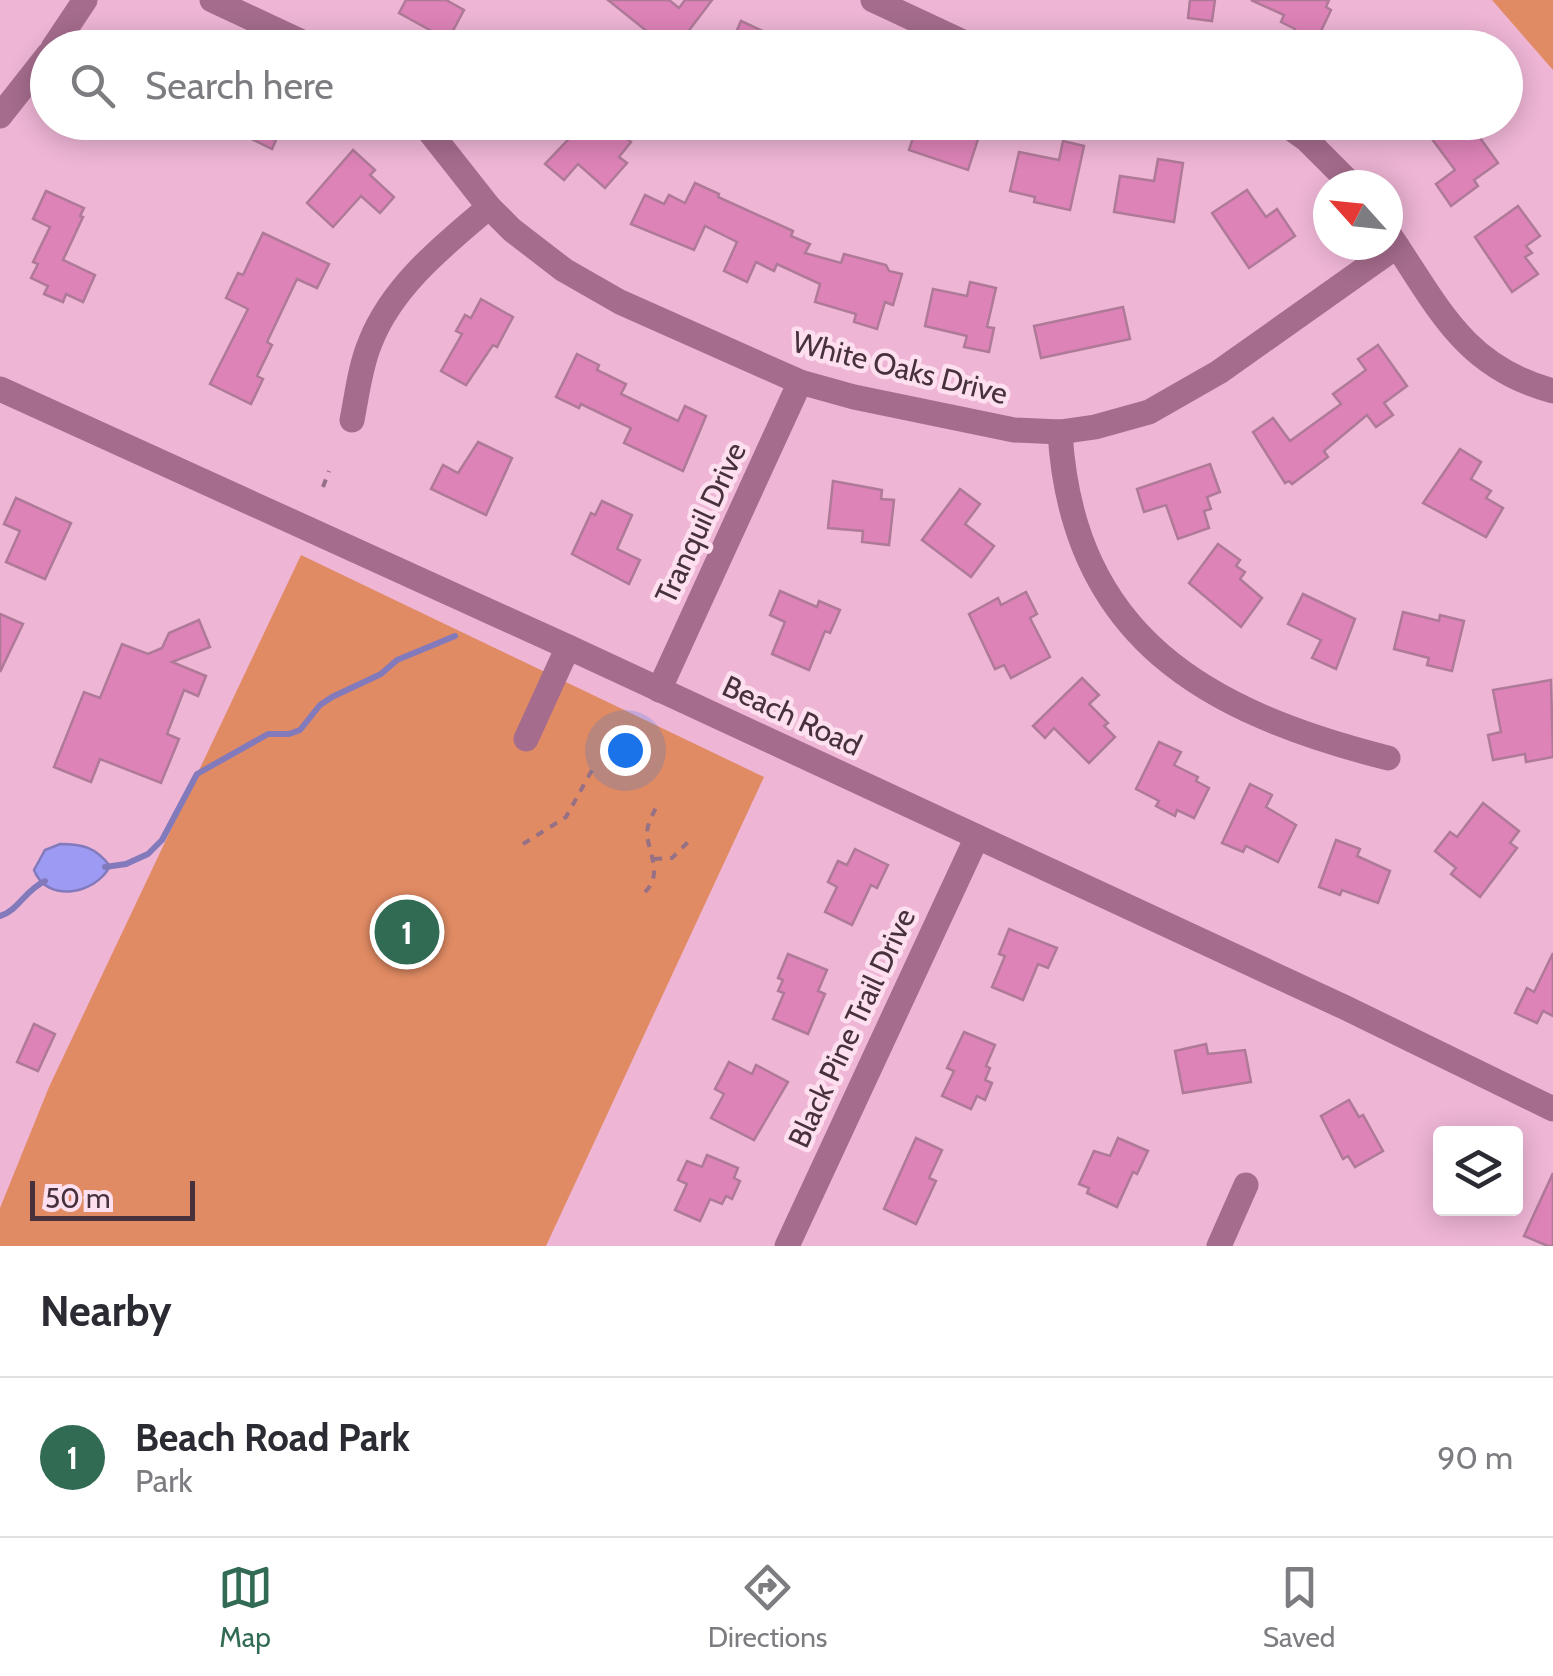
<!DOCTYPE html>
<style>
body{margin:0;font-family:Cabin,sans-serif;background:#f2f2f3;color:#2b2b33}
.controls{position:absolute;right:30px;bottom:30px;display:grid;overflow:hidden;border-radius:10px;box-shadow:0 5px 25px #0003}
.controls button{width:90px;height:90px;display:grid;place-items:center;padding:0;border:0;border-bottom:2px solid #e1e1e2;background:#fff;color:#2b2b33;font:50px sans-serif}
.compass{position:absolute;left:1313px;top:170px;width:90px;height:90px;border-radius:50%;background:#fff;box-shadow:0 5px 25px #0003;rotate:297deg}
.scale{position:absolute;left:30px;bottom:25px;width:165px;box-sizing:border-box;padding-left:10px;border:5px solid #47313d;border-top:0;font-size:28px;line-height:35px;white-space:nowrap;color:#47313d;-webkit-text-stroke:8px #fedfef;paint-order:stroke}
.you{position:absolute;left:625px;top:750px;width:35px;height:35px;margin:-25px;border:8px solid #fff;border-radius:50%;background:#1a73e8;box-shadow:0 0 0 15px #1a73e833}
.badge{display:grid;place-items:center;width:65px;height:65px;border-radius:50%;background:#326b54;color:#fff;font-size:32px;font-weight:700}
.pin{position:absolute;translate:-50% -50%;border:5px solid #fff;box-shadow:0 2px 10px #0006}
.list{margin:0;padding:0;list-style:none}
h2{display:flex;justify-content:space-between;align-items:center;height:130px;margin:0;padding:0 40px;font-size:42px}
h2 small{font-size:32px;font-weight:400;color:#7c7c81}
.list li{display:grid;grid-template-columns:65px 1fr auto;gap:30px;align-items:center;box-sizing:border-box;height:160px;padding:0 40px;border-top:2px solid #e1e1e2}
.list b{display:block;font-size:38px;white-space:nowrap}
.list p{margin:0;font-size:32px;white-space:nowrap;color:#7c7c81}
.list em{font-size:32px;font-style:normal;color:#7c7c81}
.icon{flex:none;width:55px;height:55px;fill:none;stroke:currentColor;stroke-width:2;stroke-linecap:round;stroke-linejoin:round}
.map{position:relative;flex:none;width:1553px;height:1246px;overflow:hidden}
.search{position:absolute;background:#fff;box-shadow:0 5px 25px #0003;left:30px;right:30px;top:30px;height:110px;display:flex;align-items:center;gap:25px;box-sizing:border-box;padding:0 35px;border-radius:55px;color:#7c7c81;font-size:38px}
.sheet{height:290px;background:#fff}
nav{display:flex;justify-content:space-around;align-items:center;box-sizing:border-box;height:140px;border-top:2px solid #e1e1e2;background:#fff;font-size:28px;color:#7c7c81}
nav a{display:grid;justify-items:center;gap:5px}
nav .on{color:#326b54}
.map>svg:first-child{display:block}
</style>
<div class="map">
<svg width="1553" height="1246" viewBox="0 0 1553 1246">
<rect width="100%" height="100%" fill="#eeb5d5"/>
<!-- green -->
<g fill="#e18b64">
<path d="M1492 0H1553V70Z"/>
<path d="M301 555 764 777 546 1246H0V1208L49 1087Z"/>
</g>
<!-- water -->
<path fill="#9d9af3" stroke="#837abc" stroke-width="2.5" d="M60 844C83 844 95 847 110 866 96 894 47 904 34 870L45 850Z"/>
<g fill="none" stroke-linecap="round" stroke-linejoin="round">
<!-- stream -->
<g stroke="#837abc" stroke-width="6">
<path d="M105 867 126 864 148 854 162 840 197 774 268 734H289L300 730 320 705 332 697 381 674 397 660 455 636"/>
<path d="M0 916C18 911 25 890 45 881"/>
</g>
</g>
<!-- building -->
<g fill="#dd83b8" stroke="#af7a98" stroke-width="2.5">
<path d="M406 0H446L464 10 448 40 399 13Z"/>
<path d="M608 0H669L679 8 685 0H712L687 33 706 48H675L662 37 659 41Z"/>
<path d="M1190 0H1215L1212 21 1188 18Z"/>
<path d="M1251 0H1329L1326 7 1331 10 1313 48H1286L1295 29 1281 22 1284 15Z"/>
<path d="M741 21 799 48H729Z"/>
<path d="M217 122H284L272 149Z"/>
<path d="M918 122H934L957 130 960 122 982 127 968 170 909 150Z"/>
<path d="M1446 122H1463L1469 131 1473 128 1498 163 1474 180 1478 186 1451 206 1436 184 1455 170 1429 135Z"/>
<path d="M609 123 631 142 619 157 627 163 605 188 578 164 564 180 545 164 582 125 597 137Z"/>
<path d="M1063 141 1084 146 1070 210 1034 202 1035 197 1010 191 1019 152 1059 160Z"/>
<path d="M353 150 375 170 370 175 394 197 380 213 361 196 333 227 307 203Z"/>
<path d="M1158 159 1183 163 1174 222 1114 212 1120 176 1154 181Z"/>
<path d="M695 183 719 194 718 197 793 231 791 236 810 244 805 253 841 263 844 254 886 265 889 271 902 274 893 305 885 302 877 329 854 322 856 314 815 302 820 284 777 264 774 271 756 262 747 282 724 271 737 242 705 226 694 250 631 224 645 195 664 204 669 195 685 203Z"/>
<path d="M1247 190 1266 217 1277 209 1295 236 1249 268 1212 213Z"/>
<path d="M46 191 84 208 80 216 83 217 63 260 95 275 83 302 66 294 63 302 44 294 48 286 31 278 38 264 33 262 50 227 33 219Z"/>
<path d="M1518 206 1540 236 1526 246 1532 253 1525 257 1538 274 1512 292 1475 237Z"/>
<path d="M263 233 329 264 317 288 297 279 267 342 272 345 257 376 263 379 251 404 210 384 248 309 226 298 238 273 243 275Z"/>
<path d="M970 282 996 288 987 327 994 328 989 352 964 347 967 336 925 326 933 289 967 296Z"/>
<path d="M481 299 513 317 497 347 493 345 466 385 441 371 462 334 456 331 465 315 471 318Z"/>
<path d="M1123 307 1130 339 1041 358 1034 326Z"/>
<path d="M1378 345 1407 386 1384 403 1393 415 1376 427 1367 415 1324 451 1328 457 1292 484 1289 481 1285 483 1253 432 1273 418 1290 441 1341 404 1333 394 1366 370 1358 359Z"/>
<path d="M577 354 599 365 597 370 626 384 621 394 678 421 685 406 706 416 683 471 624 443 631 428 581 404 579 408 556 397Z"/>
<path d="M478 442 512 458 486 515 431 489 443 465 458 473Z"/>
<path d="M1460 449 1481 462 1471 479 1491 491 1486 498 1503 508 1486 537 1423 503Z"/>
<path d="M1210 464 1220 492 1207 497 1211 509 1204 511 1209 528 1178 539 1166 505 1144 512 1137 489Z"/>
<path d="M833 481 882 490 881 499 894 500 889 545 862 542 863 531 828 528Z"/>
<path d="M960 489 980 504 965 524 994 546 971 577 922 540Z"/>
<path d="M16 498 71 523 45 579 6 562 20 531 4 524Z"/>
<path d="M602 501 632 515 617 549 640 560 629 584 572 554 591 513 595 515Z"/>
<path d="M1218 544 1240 560 1236 566 1245 572 1240 579 1262 598 1241 627 1189 583Z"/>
<path d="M780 591 817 607 819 601 840 610 830 633 825 631 809 670 772 654 785 622 770 615Z"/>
<path d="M1026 592 1037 614 1030 618 1050 657 1011 678 1004 665 995 669 969 614 998 598 1001 605Z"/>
<path d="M1303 594 1355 619 1336 669 1312 658 1321 640 1288 624Z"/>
<path d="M1403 612 1439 621 1440 615 1464 621 1452 671 1427 665 1429 658 1394 649Z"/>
<path d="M0 614 23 624 0 672Z"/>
<path d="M199 620 210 647 172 662 206 676 198 696 184 690 167 734 179 739 161 783 100 759 91 782 54 767 84 692 100 698 122 644 148 654 162 648 169 633Z"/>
<path d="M1082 678 1099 695 1089 704 1108 723 1104 726 1115 737 1089 763 1054 728 1045 738 1033 726Z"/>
<path d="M1551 680 1553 757 1526 762 1525 754 1493 760 1488 735 1501 732 1493 690Z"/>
<path d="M1159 742 1181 752 1174 765 1198 777 1196 781 1209 788 1194 818 1177 810 1175 816 1156 806 1159 801 1136 789Z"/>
<path d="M1250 784 1272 795 1266 807 1296 825 1278 862 1246 846 1243 852 1222 843Z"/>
<path d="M1483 803 1519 831 1510 843 1517 848 1480 897 1451 874 1456 868 1435 851 1450 832 1457 837Z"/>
<path d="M1336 840 1360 849 1357 856 1390 871 1378 903 1342 890 1340 895 1319 887Z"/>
<path d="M855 849 888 865 877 888 871 885 852 925 825 912 837 887 828 882 838 861 847 865Z"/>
<path d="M1009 929 1057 948 1048 968 1038 964 1023 1000 992 987 1005 956 999 954Z"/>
<path d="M1553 953V1016L1543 1011 1537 1023 1515 1013 1527 988 1534 992Z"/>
<path d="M788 954 827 970 818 991 825 994 808 1034 773 1019 784 993 778 991 783 980 778 978Z"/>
<path d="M34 1024 55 1034 38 1071 17 1062Z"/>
<path d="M964 1032 995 1045 986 1066 990 1068 985 1080 992 1083 985 1100 977 1096 971 1109 942 1096 954 1071 947 1068Z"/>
<path d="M1206 1044 1208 1054 1245 1050 1251 1082 1183 1093 1175 1051Z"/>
<path d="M729 1062 752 1074 756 1065 788 1082 754 1140 711 1118 724 1094 715 1089Z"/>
<path d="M1349 1100 1359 1117 1363 1115 1383 1151 1355 1167 1348 1156 1343 1159 1321 1116Z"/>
<path d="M916 1138 942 1150 929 1178 936 1181 916 1224 884 1209Z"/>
<path d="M1118 1138 1148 1151 1137 1174 1133 1172 1117 1207 1087 1193 1089 1188 1079 1184 1094 1151 1110 1156Z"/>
<path d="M707 1155 738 1168 734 1178 740 1181 732 1199 726 1196 722 1204 710 1199 700 1221 675 1210 687 1184 678 1180 687 1161 702 1167Z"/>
<path d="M1553 1173V1246H1548L1524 1236Z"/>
</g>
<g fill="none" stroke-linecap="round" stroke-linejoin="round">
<!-- path -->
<g stroke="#967085" stroke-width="4" stroke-dasharray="8 8" stroke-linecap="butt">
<path d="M323 487 329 471"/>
<path d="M523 844 566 817 592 770"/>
<path d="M654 859 672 858 691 839"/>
<path d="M645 892C663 874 649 855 647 834 647 823 654 812 659 802"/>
</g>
<!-- minor -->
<g stroke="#a56c8d" stroke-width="25">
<path d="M212 0 315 48"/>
<path d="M873 0 976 48"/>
<path d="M53 48 85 0"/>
<path d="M0 116 48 55"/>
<path d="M422 122 489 207 512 230 564 270 620 302 800 382 854 397 1014 430 1060 432 1095 427 1149 412 1219 372 1397 246"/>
<path d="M1282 122 1306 139 1352 185"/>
<path d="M1389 234C1438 306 1463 367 1553 391"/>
<path d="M0 389 568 647 1344 1007 1553 1109"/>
<path d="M352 420C357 395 360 367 370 343 392 286 444 245 489 207"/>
<path d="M1060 432C1072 638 1207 712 1388 758"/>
<path d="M659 690 800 382"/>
<path d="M526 739 568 647"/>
<path d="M787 1246 977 837"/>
<path d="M1219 1246 1246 1185"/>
</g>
</g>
<g text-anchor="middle" stroke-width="9" stroke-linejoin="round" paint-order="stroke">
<!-- street labels -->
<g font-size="30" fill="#47313d" stroke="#fedfef">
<text transform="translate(900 368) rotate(14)" y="10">White Oaks Drive</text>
<text transform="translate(701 523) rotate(-65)" y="10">Tranquil Drive</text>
<text transform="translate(792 716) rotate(25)" y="10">Beach Road</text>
<text transform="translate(852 1028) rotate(-65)" y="10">Black Pine Trail Drive</text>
</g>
</g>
</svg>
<div class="controls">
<button><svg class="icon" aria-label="layers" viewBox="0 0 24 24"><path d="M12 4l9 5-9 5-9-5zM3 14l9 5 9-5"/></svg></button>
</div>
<svg class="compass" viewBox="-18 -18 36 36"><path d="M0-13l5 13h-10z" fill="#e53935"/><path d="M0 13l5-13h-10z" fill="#7c7c81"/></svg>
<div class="scale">50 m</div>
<div class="you"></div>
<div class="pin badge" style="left:407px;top:932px">1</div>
<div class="search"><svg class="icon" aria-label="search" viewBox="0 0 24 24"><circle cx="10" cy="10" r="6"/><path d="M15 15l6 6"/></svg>Search here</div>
</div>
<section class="sheet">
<h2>Nearby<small></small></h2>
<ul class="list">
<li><span class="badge">1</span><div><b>Beach Road Park</b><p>Park</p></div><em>90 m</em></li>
</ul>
</section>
<nav>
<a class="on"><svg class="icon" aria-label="map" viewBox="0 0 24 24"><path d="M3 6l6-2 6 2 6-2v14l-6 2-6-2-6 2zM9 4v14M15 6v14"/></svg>Map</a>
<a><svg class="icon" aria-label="directions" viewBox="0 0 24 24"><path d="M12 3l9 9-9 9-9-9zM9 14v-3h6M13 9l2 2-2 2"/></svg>Directions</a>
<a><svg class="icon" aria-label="saved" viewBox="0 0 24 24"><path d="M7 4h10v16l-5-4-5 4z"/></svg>Saved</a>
</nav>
